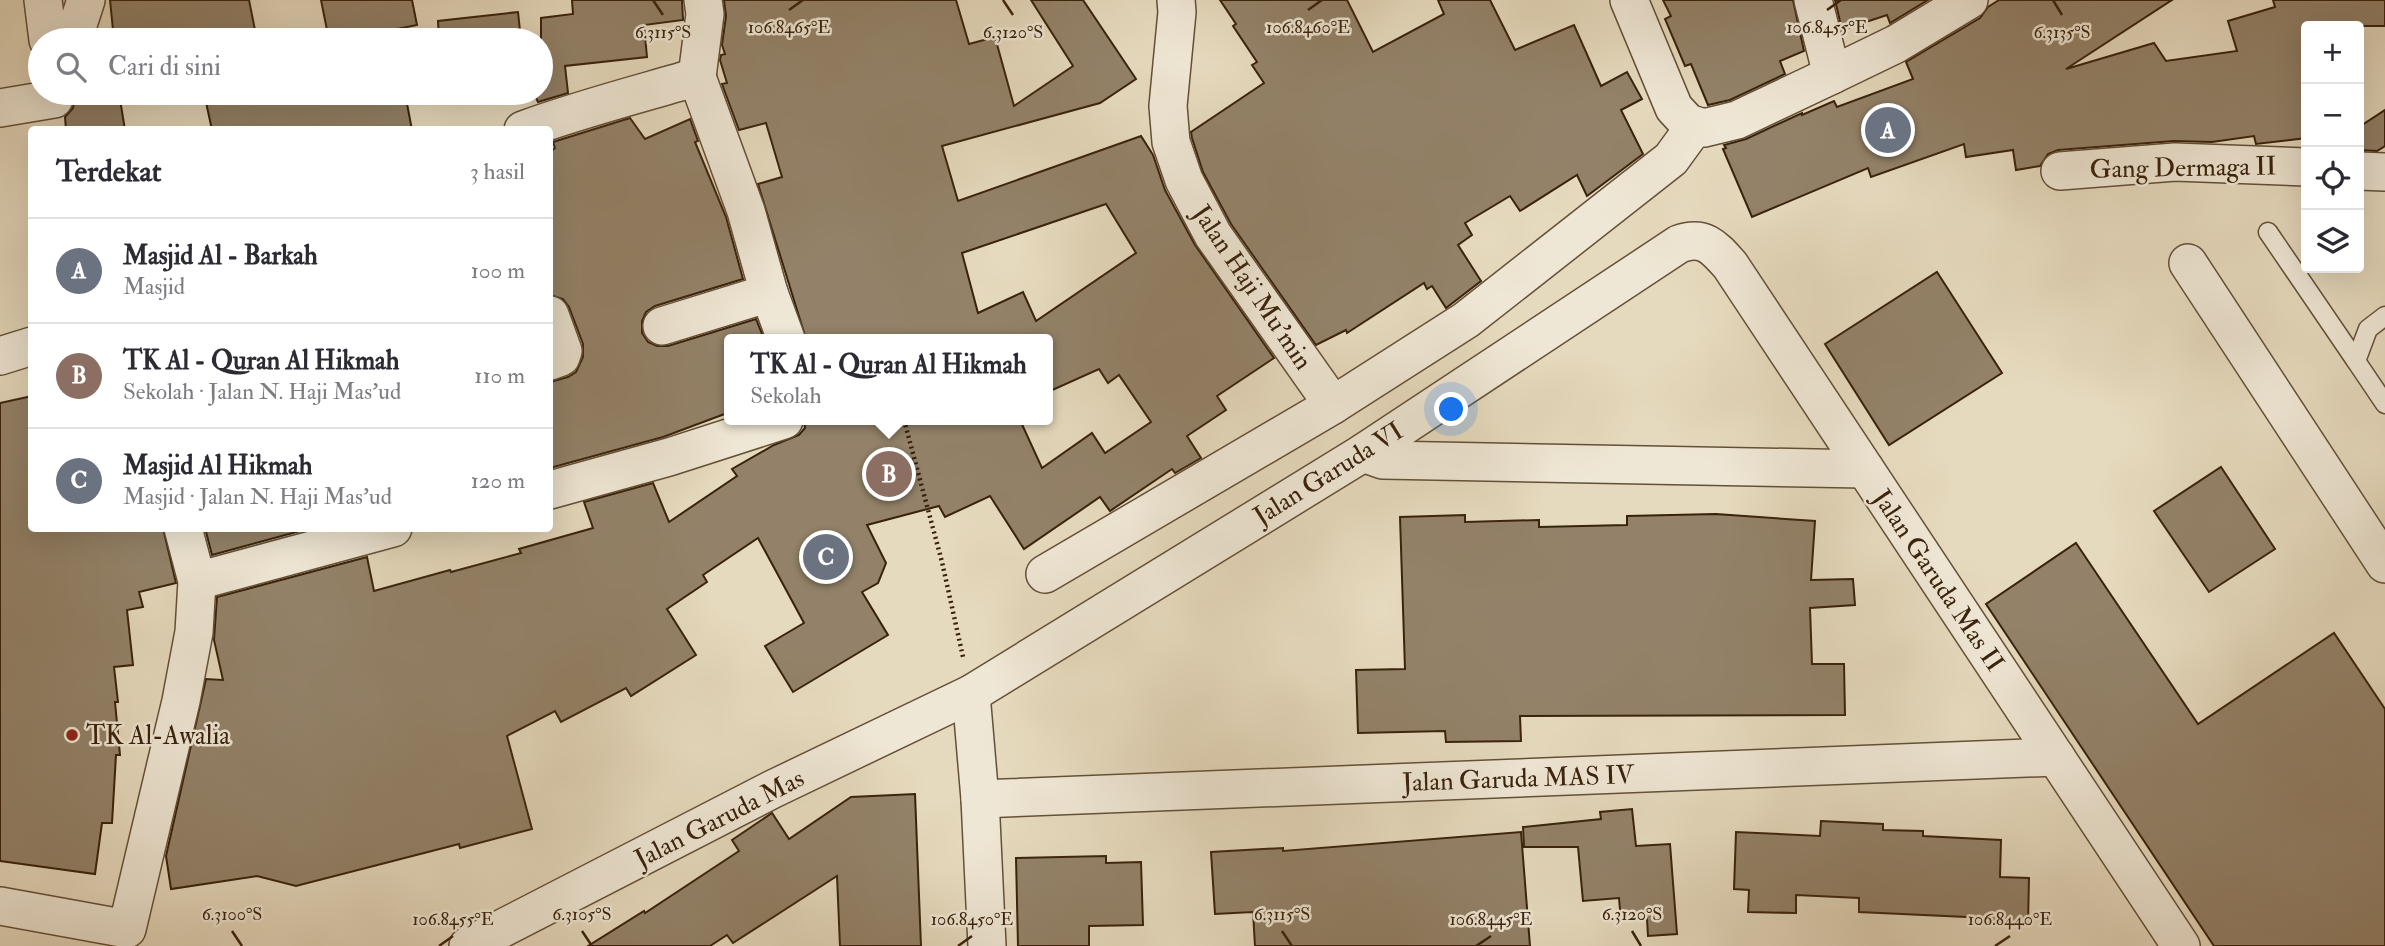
<!DOCTYPE html>
<html lang="id">
<meta charset="utf-8">
<style>
body{margin:0;font-family:"IM FELL Double Pica",serif;background:#f7f7f7;color:#2b2b33}
.controls{position:absolute;right:21px;top:21px;display:grid;overflow:hidden;border-radius:7px;box-shadow:0 7px 28px #0002}
.controls button{width:63px;height:63px;display:grid;place-items:center;padding:0;border:0;border-bottom:2px solid #e1e1e2;background:#fff;color:#2b2b33;font:35px sans-serif}
.you{position:absolute;left:1452px;top:410px;width:24px;height:24px;margin:-18px;border:5px solid #fff;border-radius:50%;background:#1a73e8;box-shadow:0 0 0 10px #1a73e833}
.badge{display:grid;place-items:center;width:46px;height:46px;border-radius:50%;background:#0f766e;color:#fff;font-size:23px;font-weight:700}
.pin{position:absolute;translate:-50% -50%;border:4px solid #fff;box-shadow:0 2px 7px #0006}
.popup{position:absolute;left:724px;top:334px;width:329px;height:91px;box-sizing:border-box;display:grid;place-content:center;border-radius:7px;background:#fff;filter:drop-shadow(0 2px 5px #0005);font-size:23px;white-space:nowrap;color:#7c7c81}
.popup b{font-size:26px;color:#2b2b33}
.popup::after{content:'';position:absolute;left:50%;top:100%;margin-left:-14px;border:14px solid transparent;border-top-color:#fff}
.list{margin:0;padding:0;list-style:none}
h2{display:flex;justify-content:space-between;align-items:center;height:91px;margin:0;padding:0 28px;font-size:30px}
h2 small{font-size:23px;font-weight:400;color:#7c7c81}
.list li{display:grid;grid-template-columns:46px 1fr auto;gap:21px;align-items:center;box-sizing:border-box;height:105px;padding:0 28px;border-top:2px solid #e1e1e2}
.list b{display:block;font-size:26px;white-space:nowrap}
.list p{margin:0;font-size:23px;white-space:nowrap;color:#7c7c81}
.list em{font-size:23px;font-style:normal;color:#7c7c81}
.icon{flex:none;width:38px;height:38px;fill:none;stroke:currentColor;stroke-width:2;stroke-linecap:round;stroke-linejoin:round}
.map{position:relative;flex:none;width:2385px;height:946px;overflow:hidden}
.search{position:absolute;background:#fff;box-shadow:0 7px 28px #0002;left:28px;top:28px;width:525px;height:77px;display:flex;align-items:center;gap:18px;box-sizing:border-box;padding:0 24px;border-radius:38px;color:#7c7c81;font-size:26px}
.panel{position:absolute;background:#fff;box-shadow:0 7px 28px #0002;left:28px;top:126px;width:525px;height:406px;border-radius:7px}
.map>svg:first-child{display:block}
</style>
<div class="map">
<svg width="2385" height="946" viewBox="0 0 2385 946">
<rect width="100%" height="100%" fill="#e6dabe"/>
<filter id="stains"><feTurbulence type="fractalNoise" baseFrequency=".00286" numOctaves="4"/><feColorMatrix values="0 0 0 0 .2 0 0 0 0 .09 0 0 0 0 .02 0 0 0 .5 -.17"/></filter>
<radialGradient id="worn" r=".72"><stop offset=".6" stop-color="#630" stop-opacity="0"/><stop offset="1" stop-color="#630" stop-opacity=".3"/></radialGradient>
<!-- building -->
<g fill="#938269" stroke="#39220c" stroke-width="2" fill-rule="evenodd">
<path d="M110 0H249L257 40H114Z"/>
<path d="M321 0H412L417 25 343 40H329Z"/>
<path d="M572 0H682L683 20 644 25 647 57 565 66 568 93 538 102 534 93H541V18L573 14Z"/>
<path d="M724 0H956L969 44 995 37 1014 106 1073 66 1031 0H1083L1136 79 1100 103 942 146 958 201 1141 136 1153 155 1165 190 1195 245 1274 358 1217 396 1226 410 1187 436 1201 458 1175 473 1172 469 1110 511 1100 497 1024 549 990 496 945 517 939 506 867 525 886 563 878 583 862 592 888 635 793 692 765 646 804 623 758 538 703 575 707 582 667 609 696 655 631 696 626 688 561 722 555 711 507 736 532 829 460 848 459 844 296 886 257 876 171 889 166 856 206 679 223 680 214 640 217 597 367 557 374 591 450 570 451 572 521 553 519 549 593 528 584 502 653 483 669 522 737 476 732 469 774 445 799 435 805 428 804 420H1020L1042 468 1092 433 1105 453 1151 422 1119 375 1108 383 1099 369 1048 392V339H806L758 184 782 177 766 123 739 130 722 84 727 83 720 60 721 55 725 54 722 45 726 16ZM1106 204 1136 253 1036 321 1023 292 978 313 962 253Z"/>
<path d="M1220 0H1347L1373 52 1444 14 1438 0H1490L1515 50 1574 25 1601 86 1627 72 1642 99 1621 110 1643 154 1587 196 1577 175 1520 211 1510 196 1465 223 1472 235 1458 245 1481 281 1446 308 1432 286 1427 289 1424 283 1347 333 1346 330 1316 345 1231 224 1203 172 1192 138 1191 132 1264 83 1252 65 1257 62 1233 26 1236 24Z"/>
<path d="M1663 0H1793L1804 51 1780 61 1785 74 1730 100 1708 105 1691 64 1685 66 1665 19 1671 16Z"/>
<path d="M1835 0H1928L1890 23 1887 15 1842 30Z"/>
<path d="M1999 0H2172L2066 69 2154 43 2166 61 2237 51 2228 21 2275 7 2273 0H2385V26H2306V138L2256 144 2254 136 2212 142 2174 141 2058 150 2048 154 2040 166 2016 170 2013 150 1966 157 1964 144 1871 177 1868 168 1752 217 1723 149 1726 148 1724 145 1746 139 1802 113V115L1834 101 1837 107 1913 79 1906 62 1980 18 1988 7Z"/>
<path d="M518 12 521 40H439L438 21Z"/>
<path d="M75 93H119L125 130H66L65 117 73 108Z"/>
<path d="M204 93H405L412 130H212Z"/>
<path d="M2385 110V146L2377 151 2359 150V127Z"/>
<path d="M630 118 645 139 690 119 698 141 695 142 726 217 743 279 655 306 646 312 642 321V333L648 342 657 346H668L756 319 764 339H730V412L663 437 550 468V382L568 377 576 372 583 357V344L569 307 563 299 550 295V152L555 148 553 142Z"/>
<path d="M1937 272 2002 373 1889 445 1825 344Z"/>
<path d="M32 396V528H163L176 583 139 592 143 607 127 610 133 665 114 667 118 702H115L120 755H116L112 823H102L95 874 0 861V403Z"/>
<path d="M2221 467 2275 549 2209 592 2154 511Z"/>
<path d="M1716 514 1815 521 1811 580 1853 579 1855 605 1810 608 1812 664H1844L1845 715 1520 716 1521 741 1446 742 1445 731 1358 733 1356 670 1405 669 1400 517 1465 515V522L1539 520V527L1627 525V516Z"/>
<path d="M205 528H311L212 555Z"/>
<path d="M2076 543 2198 724 2334 633 2385 709V946H2214L1986 604Z"/>
<path d="M915 794 921 946H840L837 876 733 943 727 935 710 946H588L644 911 645 913 739 851 732 840 772 813 789 839 851 797Z"/>
<path d="M1632 809 1636 846 1670 844 1677 934 1648 936 1647 919 1621 921 1619 898 1583 901 1578 847H1524L1523 827 1601 819 1600 812Z"/>
<path d="M1821 821 1883 824V830L1923 831V836L2001 840 2000 877 2029 878 2028 924 1987 922 1988 918 1859 912V898L1796 895V913L1748 912 1749 890 1734 889 1736 832 1820 836Z"/>
<path d="M1521 832 1530 946H1255L1253 912 1215 914 1211 852 1283 848V851Z"/>
<path d="M1106 856V863L1141 862 1143 925 1089 926V946H1018L1016 858Z"/>
</g>
<g fill="none" stroke-linecap="round" stroke-linejoin="round">
<defs>
<g id="service">
<path d="M2268 232 2356 361"/>
<path d="M2385 316 2368 329 2356 361 2385 404"/>
</g>
<g id="minor">
<path d="M43 0 48 40"/>
<path d="M1176 0 1177 12 1168 106 1171 142 1184 180 1213 235 1333 405"/>
<path d="M1629 0 1674 108 1688 123 1704 128 1737 120 1832 75 1896 44 1969 0"/>
<path d="M1813 0 1832 75"/>
<path d="M73 40 86 0"/>
<path d="M697 77 746 211 769 293 786 339"/>
<path d="M697 77 705 14 703 0"/>
<path d="M0 108 54 99V93"/>
<path d="M523 130C580 109 639 94 697 77"/>
<path d="M2060 171 2175 162 2306 167"/>
<path d="M2359 171 2385 172"/>
<path d="M2188 263 2385 564"/>
<path d="M550 315 563 351 561 357 550 361"/>
<path d="M662 326 769 293"/>
<path d="M0 356 32 346"/>
<path d="M1363 453 1383 460 1865 469"/>
<path d="M550 490 669 457 784 420"/>
<path d="M1045 574 1333 405 1466 320 1671 159 1695 126"/>
<path d="M197 581 393 528"/>
<path d="M971 694 980 799 987 946"/>
<path d="M980 799 2056 757"/>
<path d="M0 906 127 929 181 701 194 632 197 581 183 528"/>
<path d="M468 946 773 789 971 694 1363 453 1679 244C1704 235 1714 247 1730 265L2181 946"/>
</g>
</defs>
<!-- service casing -->
<use href="#service" stroke="#645038" stroke-width="21"/>
<!-- minor casing -->
<use href="#minor" stroke="#645038" stroke-width="40"/>
<!-- path -->
<path stroke="#39220c" stroke-width="4.5" stroke-dasharray="2 3.5" stroke-linecap="butt" d="M904 420 942 562 963 657"/>
<!-- service -->
<use href="#service" stroke="#efe7d5" stroke-width="18"/>
<!-- minor -->
<use href="#minor" stroke="#efe7d5" stroke-width="37"/>
</g>
<!-- ticks -->
<path fill="none" stroke="#39220c" stroke-width="2.5" d="M653 0 663 15M1003 0 1013 15M2053 0 2062 15M789 10 803 0M1308 10 1322 0M1827 10 1841 0M232 931 242 946M582 931 592 946M1282 931 1292 946M1632 931 1641 946M439 946 453 936M958 946 972 936M1476 946 1491 936M1995 946 2010 936"/>
<!-- markers -->
<circle fill="#8f2418" stroke="#efe7d5" stroke-width="2.5" cx="72" cy="735" r="7"/>
<g text-anchor="middle" stroke-width="5" stroke-linejoin="round" paint-order="stroke">
<!-- street labels -->
<g font-size="26" fill="#39220c" stroke="#efe7d5">
<text transform="translate(2183 167) rotate(-1)" y="9">Gang Dermaga II</text>
<text transform="translate(1253 287) rotate(56)" y="9">Jalan Haji Mu'min</text>
<text transform="translate(1328 473) rotate(-32)" y="9">Jalan Garuda VI</text>
<text transform="translate(1939 580) rotate(56)" y="9">Jalan Garuda Mas II</text>
<text transform="translate(1518 778) rotate(-2)" y="9">Jalan Garuda MAS IV</text>
<text transform="translate(719 818) rotate(-27)" y="9">Jalan Garuda Mas</text>
</g>
<!-- poi labels -->
<g font-size="26" fill="#39220c" stroke="#efe7d5" text-anchor="start">
<text x="86" y="744">TK Al-Awalia</text>
</g>
</g>
<g font-size="18" text-anchor="middle" fill="#39220c" stroke="#efe7d5" stroke-width="5" stroke-linejoin="round" paint-order="stroke">
<text x="789" y="33">106.8465°E</text>
<text x="1308" y="33">106.8460°E</text>
<text x="1827" y="33">106.8455°E</text>
<text x="663" y="38">6.3115°S</text>
<text x="1013" y="38">6.3120°S</text>
<text x="2062" y="38">6.3135°S</text>
<text x="232" y="920">6.3100°S</text>
<text x="582" y="920">6.3105°S</text>
<text x="1282" y="920">6.3115°S</text>
<text x="1632" y="920">6.3120°S</text>
<text x="453" y="925">106.8455°E</text>
<text x="972" y="925">106.8450°E</text>
<text x="1491" y="925">106.8445°E</text>
<text x="2010" y="925">106.8440°E</text>
</g>
<rect width="100%" height="100%" filter="url(#stains)"/>
<rect width="100%" height="100%" fill="url(#worn)"/>
</svg>
<div class="controls">
<button>+</button>
<button>−</button>
<button><svg class="icon" aria-label="locate" viewBox="0 0 24 24"><circle cx="12" cy="12" r="6"/><path d="M12 2v4M12 18v4M2 12h4M18 12h4"/></svg></button>
<button><svg class="icon" aria-label="layers" viewBox="0 0 24 24"><path d="M12 4l9 5-9 5-9-5zM3 14l9 5 9-5"/></svg></button>
</div>
<div class="you"></div>
<div class="pin badge" style="left:1888px;top:130px;background:#6b7280">A</div>
<div class="pin badge" style="left:889px;top:474px;background:#8d6e63">B</div>
<div class="popup"><b>TK Al - Quran Al Hikmah</b>Sekolah</div>
<div class="pin badge" style="left:826px;top:557px;background:#6b7280">C</div>
<div class="search"><svg class="icon" aria-label="search" viewBox="0 0 24 24"><circle cx="10" cy="10" r="6"/><path d="M15 15l6 6"/></svg>Cari di sini</div>
<section class="panel">
<h2>Terdekat<small>3 hasil</small></h2>
<ul class="list">
<li><span class="badge" style="background:#6b7280">A</span><div><b>Masjid Al - Barkah</b><p>Masjid</p></div><em>100 m</em></li>
<li><span class="badge" style="background:#8d6e63">B</span><div><b>TK Al - Quran Al Hikmah</b><p>Sekolah · Jalan N. Haji Mas'ud</p></div><em>110 m</em></li>
<li><span class="badge" style="background:#6b7280">C</span><div><b>Masjid Al Hikmah</b><p>Masjid · Jalan N. Haji Mas'ud</p></div><em>120 m</em></li>
</ul>
</section>
</div>
